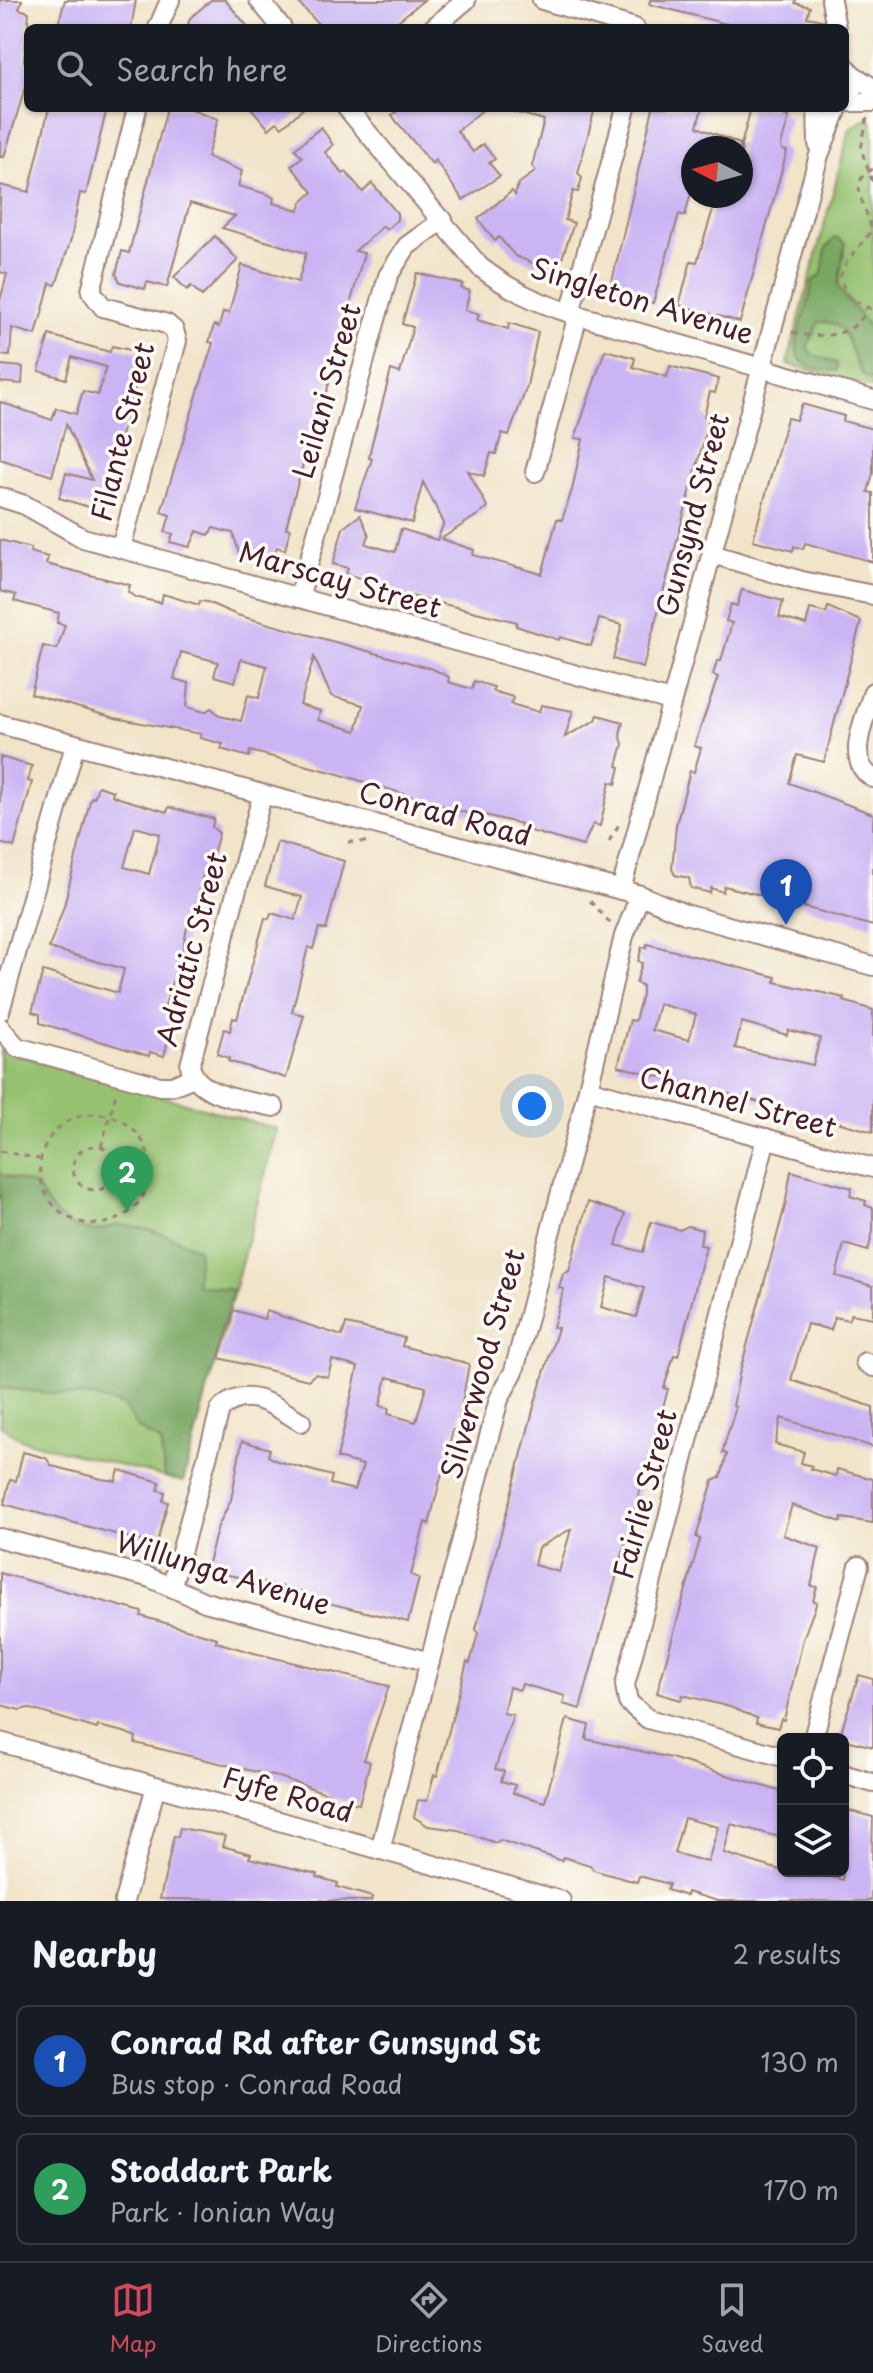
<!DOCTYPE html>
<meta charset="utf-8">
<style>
body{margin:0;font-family:"Playpen Sans",sans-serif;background:#20242c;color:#f1f3f6}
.controls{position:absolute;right:24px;bottom:24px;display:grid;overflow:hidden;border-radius:12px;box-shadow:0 2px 6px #0004}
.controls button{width:72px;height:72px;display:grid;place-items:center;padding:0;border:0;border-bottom:2px solid #363941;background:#171b24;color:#f1f3f6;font:40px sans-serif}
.compass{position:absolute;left:681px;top:136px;width:72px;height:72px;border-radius:50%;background:#171b24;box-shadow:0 2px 6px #0004;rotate:276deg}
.you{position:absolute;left:532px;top:1106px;width:28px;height:28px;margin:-20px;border:6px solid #fff;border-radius:50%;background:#1a73e8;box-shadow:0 0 0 12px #1a73e833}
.badge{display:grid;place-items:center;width:52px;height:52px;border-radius:50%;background:#d1495b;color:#fff;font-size:26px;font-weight:700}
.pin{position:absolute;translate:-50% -66px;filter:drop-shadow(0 2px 4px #0008)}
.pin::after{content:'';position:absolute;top:42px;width:28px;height:24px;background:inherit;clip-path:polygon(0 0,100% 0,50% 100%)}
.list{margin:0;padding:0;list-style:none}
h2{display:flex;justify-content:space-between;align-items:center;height:104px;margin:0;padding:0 32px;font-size:34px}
h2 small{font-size:26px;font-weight:400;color:#9ea1a6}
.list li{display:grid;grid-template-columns:52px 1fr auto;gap:24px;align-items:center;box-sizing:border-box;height:112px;margin:0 16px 16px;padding:0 16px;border:2px solid #363941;border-radius:12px}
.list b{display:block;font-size:30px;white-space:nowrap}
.list p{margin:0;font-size:26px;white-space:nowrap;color:#9ea1a6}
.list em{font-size:26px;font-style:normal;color:#9ea1a6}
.icon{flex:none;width:44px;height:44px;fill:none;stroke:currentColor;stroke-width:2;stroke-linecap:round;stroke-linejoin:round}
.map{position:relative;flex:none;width:873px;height:1901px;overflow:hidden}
.search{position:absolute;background:#171b24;box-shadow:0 2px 6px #0004;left:24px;right:24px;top:24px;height:88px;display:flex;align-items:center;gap:20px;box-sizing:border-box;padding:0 28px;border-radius:12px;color:#9ea1a6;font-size:30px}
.sheet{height:360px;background:#171b24}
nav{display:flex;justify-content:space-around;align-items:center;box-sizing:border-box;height:112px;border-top:2px solid #363941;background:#171b24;font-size:22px;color:#9ea1a6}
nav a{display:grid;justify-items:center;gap:4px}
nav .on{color:#d1495b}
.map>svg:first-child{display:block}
</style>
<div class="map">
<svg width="873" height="1901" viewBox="0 0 873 1901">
<rect width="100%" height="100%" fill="#fdfcf7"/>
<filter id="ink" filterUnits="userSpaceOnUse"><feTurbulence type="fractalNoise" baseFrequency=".0125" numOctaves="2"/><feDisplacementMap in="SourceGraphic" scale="16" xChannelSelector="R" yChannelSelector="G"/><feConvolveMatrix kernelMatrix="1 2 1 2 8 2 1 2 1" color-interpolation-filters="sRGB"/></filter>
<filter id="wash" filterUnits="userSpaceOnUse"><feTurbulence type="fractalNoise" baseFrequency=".006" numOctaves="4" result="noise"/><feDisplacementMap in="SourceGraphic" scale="32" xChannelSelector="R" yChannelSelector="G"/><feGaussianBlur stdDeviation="1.8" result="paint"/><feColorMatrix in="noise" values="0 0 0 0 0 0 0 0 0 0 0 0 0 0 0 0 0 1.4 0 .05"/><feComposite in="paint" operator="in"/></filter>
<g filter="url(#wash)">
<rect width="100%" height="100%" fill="#f1e4c9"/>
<!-- green -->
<g fill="#95c16f" stroke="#70704d" stroke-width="2">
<path d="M864 120 873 122V388L787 364 850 129Z"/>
<path d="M0 1050 277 1129 183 1482 23 1440 0 1426Z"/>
</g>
<!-- forest -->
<g fill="#78a762" stroke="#616346" stroke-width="2">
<path d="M836 237 845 243 838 287 873 332V378L869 380C845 365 858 320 819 322L807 347 811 354 837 363V371C765 370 811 320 812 282L822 274 826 248Z"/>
<path d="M0 1174 36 1186C49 1209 63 1228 92 1231 102 1232 112 1224 122 1225 149 1228 176 1237 199 1250L196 1284 234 1290 183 1482 165 1477 160 1442 138 1428 123 1406 96 1398 0 1388Z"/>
</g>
<g id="blocks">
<!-- building -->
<g fill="#cab4f4" fill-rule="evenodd">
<path d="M0 0H22L19 9 29 12 24 61 28 62V78L4 157H0Z"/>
<path d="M65 0H136L131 28H57Z"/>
<path d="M211 0H225L249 28H187L190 18Z"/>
<path d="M296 0H424L389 28H322Z"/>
<path d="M650 0H796L795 3 810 7 807 17 822 20 824 28H742L649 4Z"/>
<path d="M49 108H107L86 194 80 193 71 239 56 285 50 283 36 335 12 328 10 356 0 355V301L7 274 0 272V185L29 192Z"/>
<path d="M167 108H189L218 119 207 157 242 171 238 186 267 194 274 198 273 203 299 210 302 202 313 192 291 166 302 157 295 149 321 127 333 145 325 152 343 174 346 172 363 192 372 183 397 213V220L386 230 383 226 355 251 364 253 310 454 306 453 295 493 286 528 290 529 285 550 277 547 271 562 239 553 233 533 213 528 209 535 197 531 190 547 170 542 173 534 165 532 170 515 161 512 213 343 209 342 214 325 219 327 223 312 229 313 242 265 298 282 306 253 222 228 235 216 190 203 167 287 147 282 145 289 120 282 116 274 122 251 129 253Z"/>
<path d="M251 108H304L282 127 277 122 269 129Z"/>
<path d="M401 108H485L457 131 473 152 483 144 495 159 489 163 500 176 463 200 435 160 432 164 396 121 392 115Z"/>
<path d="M515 108H595L578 173 582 178 578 192 573 191 565 220 574 223 557 273 515 256 499 237 495 241 478 219 512 191 515 195 518 184 536 171 532 166 544 120 514 112Z"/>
<path d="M653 108H702L697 127 740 144V148H693V185L685 216 679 214 653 303 610 290Z"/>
<path d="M751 108H781L783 115 789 117 781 145 782 150 787 151 740 322 679 305 691 261 697 262 717 196H741V145Z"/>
<path d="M215 236 238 260 202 296 191 286 187 290 174 277Z"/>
<path d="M417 273 463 284 461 288 470 291 465 310 479 314 477 320 508 329 509 323 538 332 527 386 509 435 502 433 496 454 491 453 484 476 468 471 488 508 441 539 474 550 473 555 542 574 557 519 562 520 572 490 583 439 575 438 605 350 635 358 633 367 667 377 670 366 719 379 715 393 710 392 704 416 708 418V424L643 668 613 659 622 625 599 619 591 646 560 637 559 640 516 626 517 622 370 586 371 581 346 574 348 568 333 564 343 528 360 515 369 535 366 544 395 552 401 529 437 540 444 523 423 482 412 523 355 508 372 459 369 458 371 447 391 370 400 373 413 327 402 324Z"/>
<path d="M49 335 110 352 112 346 148 354 128 408 104 506 103 503 99 510 59 498 66 473 92 480 66 424 52 476 0 459V402L52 420 56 408 76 414 83 391 98 395 106 367 72 357 66 379 39 371Z"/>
<path d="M0 365 23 367 22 384 0 382Z"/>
<path d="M802 404 844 416 843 421 873 429V473L868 492 873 493V562L805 543 803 549 794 546 793 551 753 540 787 418 796 420Z"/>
<path d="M0 540 31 548 30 552 48 557 46 564 130 585 128 592 135 597 161 603 163 594 199 605 200 601 207 602 237 615 433 669 449 677 448 682 472 689 474 681 494 687 492 691 513 697 511 704 539 712 541 705 573 711 565 737 596 720 598 715 623 722 620 734 623 744 617 766 620 767 616 784 610 782 600 826 593 824 583 846 520 828 521 824 481 814 480 817 335 773 250 751 249 757 221 749 223 744 200 738 201 734 115 718 31 694 43 646 57 649 65 625 57 623 59 613 14 601 16 595 0 591ZM181 652 218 662 214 676 235 682 241 659 267 666 259 698 248 695 241 721 220 716 211 708 205 712 187 707 189 683 174 679ZM314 657 331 696 363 705 356 731 318 720 320 711 300 705Z"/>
<path d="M742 590 783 601 779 617 806 625 810 609 826 613 828 607 861 621 824 762 797 755 789 783 873 814V926L804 907 805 903 762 889 760 895 724 886 723 892 711 888 710 893 691 888 689 878 675 875 672 869 676 825 690 771 694 772 701 748 694 746 718 677 713 675 717 661H721L732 623 726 621 731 604 737 606Z"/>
<path d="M0 757 32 766 28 781 32 782 14 847 0 843Z"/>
<path d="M98 786 113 791 112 795 119 798 167 812 169 807 214 819 212 827 219 833 209 868 205 866 192 925 188 923 176 983 172 981 165 1006 176 1010 164 1056 150 1052 149 1056 40 1023V1014L32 1012 43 971 118 993 124 969 49 948 64 906 91 797 94 798ZM135 827 160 834 149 874 124 867Z"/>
<path d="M277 842 344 861 326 930 319 928 313 949 308 947 292 1012 304 1015 286 1078 228 1061 229 1058 217 1054 224 1029 230 1031 233 1018 237 1019 265 918 269 919 271 913 295 920 302 897 265 886Z"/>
<path d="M647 944 776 977 775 982 845 998 844 1001 873 1010V1132L830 1120 826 1126 810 1122 811 1117 780 1108 779 1112 762 1107 763 1103 618 1066 630 1020 635 1021 642 994V985L636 983 642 963 638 961 642 947 646 948ZM659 1004 696 1014 689 1040 652 1030ZM742 1022 787 1035 788 1030 820 1038 813 1065 735 1048Z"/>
<path d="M791 1171 852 1188 850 1196 866 1201 865 1205 873 1208V1231L868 1251 844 1244 836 1276 873 1286V1318L851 1314 848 1320 835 1317 831 1330 807 1324 791 1380 873 1407V1447L781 1418 775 1444 804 1452 801 1463 812 1466 810 1469 836 1476 837 1469 873 1479V1523L842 1518 841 1522 792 1505 783 1535 820 1548 811 1586 817 1587 813 1601 817 1602 803 1639 784 1720 781 1719 778 1728 756 1723 757 1718 730 1707 683 1695 681 1700 657 1693 700 1539 696 1537 700 1524 713 1481 721 1477 727 1454 723 1453 724 1446 736 1407 733 1406 739 1375 785 1206Z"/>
<path d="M588 1202 625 1214 616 1245 643 1252 651 1222 680 1230 688 1226 702 1230 700 1245 706 1246 678 1356 674 1355 664 1388 668 1389 662 1411 580 1709 563 1704 565 1696 522 1684 520 1690 509 1687 503 1713 513 1715 495 1769 504 1771 501 1781 515 1785 513 1793 545 1802 567 1719 589 1725 586 1739 671 1758 779 1791 783 1795V1838L731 1824 724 1853 783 1871H811L843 1880V1809L873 1817 871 1901H718L687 1892 686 1896 667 1890 669 1884 639 1876 637 1882 625 1879 593 1870 590 1865 563 1857 562 1861 500 1840 496 1843 458 1830 428 1826 414 1817 418 1800 427 1801 434 1775 437 1776 467 1662 470 1663 478 1633 476 1629 536 1399 558 1328 553 1327 564 1289 559 1288 563 1274 569 1271ZM609 1277 644 1288 636 1317 601 1307ZM571 1529 559 1572 534 1565 538 1548ZM684 1818 718 1827 708 1862 674 1853Z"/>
<path d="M233 1310 264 1319 266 1311 342 1336 346 1324 386 1333 404 1338 402 1346 469 1364 457 1431 453 1430 429 1524 425 1522 411 1575 419 1578 408 1622 307 1598 308 1594 279 1586 206 1570 218 1526 231 1500 242 1441 270 1449 268 1456 277 1461 332 1476 330 1484 355 1490 363 1465 337 1458 358 1367 332 1360 328 1377 315 1374 308 1380 219 1358ZM387 1377 426 1387 416 1422 388 1414 389 1408 380 1406Z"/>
<path d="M23 1452 46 1458 52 1466 102 1479 116 1481 119 1470 160 1482 158 1490 165 1492 163 1501 168 1502 156 1545 4 1504 10 1480 16 1481Z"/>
<path d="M0 1573 142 1612 141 1616 217 1638 216 1642 254 1653 389 1686 364 1760 370 1762 359 1804 328 1797 329 1794 282 1778 135 1743 136 1737 124 1732 98 1726 97 1729 28 1708 20 1710 0 1705Z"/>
<path d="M859 1675 873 1679V1747L839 1738Z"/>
<path d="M180 1828 225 1836 222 1846 251 1854 249 1858 318 1874 317 1877 338 1883 337 1887 372 1897 371 1901 160 1899 174 1836 178 1837Z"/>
</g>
</g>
</g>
<g filter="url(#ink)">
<use href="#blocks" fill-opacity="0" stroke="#9e827a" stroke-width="2"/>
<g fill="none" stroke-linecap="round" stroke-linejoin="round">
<defs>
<g id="minor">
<path d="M259 0 282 28"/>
<path d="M542 0 635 28"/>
<path d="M831 0 836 28"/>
<path d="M158 28 170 0"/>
<path d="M433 28 466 0"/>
<path d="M845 66C857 77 856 90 845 102"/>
<path d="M853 75 873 88"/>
<path d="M845 102H873"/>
<path d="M347 108 480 267C508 289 536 302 570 313L873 400"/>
<path d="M817 108 818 144"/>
<path d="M570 313 626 108"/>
<path d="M535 472 578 315"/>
<path d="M0 497 25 505 83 538 671 701"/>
<path d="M121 548 177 341 174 330 167 324 103 307 91 291 137 108"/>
<path d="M712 554 802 581 873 595"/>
<path d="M299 598 388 276 407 246 443 220"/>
<path d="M873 692C866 717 843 761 873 778"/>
<path d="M0 724 640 895 685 914 873 966"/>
<path d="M262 796 190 1065C196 1098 248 1100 274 1107"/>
<path d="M621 890 819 155 838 108"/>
<path d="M0 1011 75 745"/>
<path d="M0 1027 17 1047 160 1086H172L194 1077"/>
<path d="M588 1089 873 1168"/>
<path d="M766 1138 625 1685 628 1702 648 1719 783 1757"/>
<path d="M865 1362 873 1367"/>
<path d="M0 1538 148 1577 205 1602 430 1662"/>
<path d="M172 1585 220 1410C246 1383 276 1407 301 1422"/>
<path d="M813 1739 859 1566"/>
<path d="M0 1742 561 1901"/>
<path d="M843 1774 873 1783"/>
<path d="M380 1850 499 1399 514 1371 588 1089 624 936 640 895"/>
<path d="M124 1901 156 1786"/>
</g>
</defs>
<!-- minor casing -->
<use href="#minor" stroke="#9e827a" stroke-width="22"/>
<!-- path -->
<g stroke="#9e827a" stroke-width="3" stroke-dasharray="6 6" stroke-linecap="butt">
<path d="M867 118 861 149 873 183"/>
<path d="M873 169C843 183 871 210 871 232L847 261 840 277 847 297 873 310"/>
<path d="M792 332C818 339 857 338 866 309"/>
<path d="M609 841 620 823"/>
<path d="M348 842H368"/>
<path d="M590 901 612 925"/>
<circle cx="95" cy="1169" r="55"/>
<circle cx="95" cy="1168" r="22"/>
<path d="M101 1147 117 1090"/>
<path d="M0 1151 39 1159"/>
</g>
<!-- minor -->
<use href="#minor" stroke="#fff" stroke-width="18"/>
</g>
</g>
<g text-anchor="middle" stroke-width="7" stroke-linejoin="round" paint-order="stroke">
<!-- street labels -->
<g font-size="28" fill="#4a1f2b" stroke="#fdfcf7">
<text transform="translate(642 301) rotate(17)" y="10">Singleton Avenue</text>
<text transform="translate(327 391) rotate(-74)" y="10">Leilani Street</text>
<text transform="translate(123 432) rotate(-76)" y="10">Filante Street</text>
<text transform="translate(693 515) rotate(-75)" y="10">Gunsynd Street</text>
<text transform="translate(340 580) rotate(16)" y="10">Marscay Street</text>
<text transform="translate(445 814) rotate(15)" y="10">Conrad Road</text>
<text transform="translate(192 949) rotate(-75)" y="10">Adriatic Street</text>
<text transform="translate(738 1102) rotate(15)" y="10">Channel Street</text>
<text transform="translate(483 1364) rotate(-74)" y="10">Silverwood Street</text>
<text transform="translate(645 1494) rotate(-75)" y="10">Fairlie Street</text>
<text transform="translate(223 1573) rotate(17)" y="10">Willunga Avenue</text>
<text transform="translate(288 1795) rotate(16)" y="10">Fyfe Road</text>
</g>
</g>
</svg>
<div class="controls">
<button><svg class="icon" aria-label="locate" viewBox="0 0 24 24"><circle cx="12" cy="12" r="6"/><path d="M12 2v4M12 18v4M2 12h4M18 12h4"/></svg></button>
<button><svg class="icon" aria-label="layers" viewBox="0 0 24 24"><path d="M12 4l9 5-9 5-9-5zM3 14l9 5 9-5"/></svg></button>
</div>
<svg class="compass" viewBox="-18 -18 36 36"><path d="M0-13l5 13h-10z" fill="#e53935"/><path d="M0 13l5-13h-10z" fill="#9ea1a6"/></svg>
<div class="you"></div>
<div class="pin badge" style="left:786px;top:925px;background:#1a4fb4">1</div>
<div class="pin badge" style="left:127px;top:1212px;background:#2e9e5b">2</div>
<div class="search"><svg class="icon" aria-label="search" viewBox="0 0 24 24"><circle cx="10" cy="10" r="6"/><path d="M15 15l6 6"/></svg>Search here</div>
</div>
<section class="sheet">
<h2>Nearby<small>2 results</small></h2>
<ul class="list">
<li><span class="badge" style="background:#1a4fb4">1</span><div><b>Conrad Rd after Gunsynd St</b><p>Bus stop · Conrad Road</p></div><em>130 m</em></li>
<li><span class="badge" style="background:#2e9e5b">2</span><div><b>Stoddart Park</b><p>Park · Ionian Way</p></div><em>170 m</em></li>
</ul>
</section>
<nav>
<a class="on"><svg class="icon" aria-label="map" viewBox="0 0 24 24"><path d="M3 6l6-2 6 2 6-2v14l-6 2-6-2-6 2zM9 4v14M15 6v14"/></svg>Map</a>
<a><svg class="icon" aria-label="directions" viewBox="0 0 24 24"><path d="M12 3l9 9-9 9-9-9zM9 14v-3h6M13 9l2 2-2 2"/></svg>Directions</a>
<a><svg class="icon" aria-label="saved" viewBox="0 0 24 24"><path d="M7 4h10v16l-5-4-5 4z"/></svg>Saved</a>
</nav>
